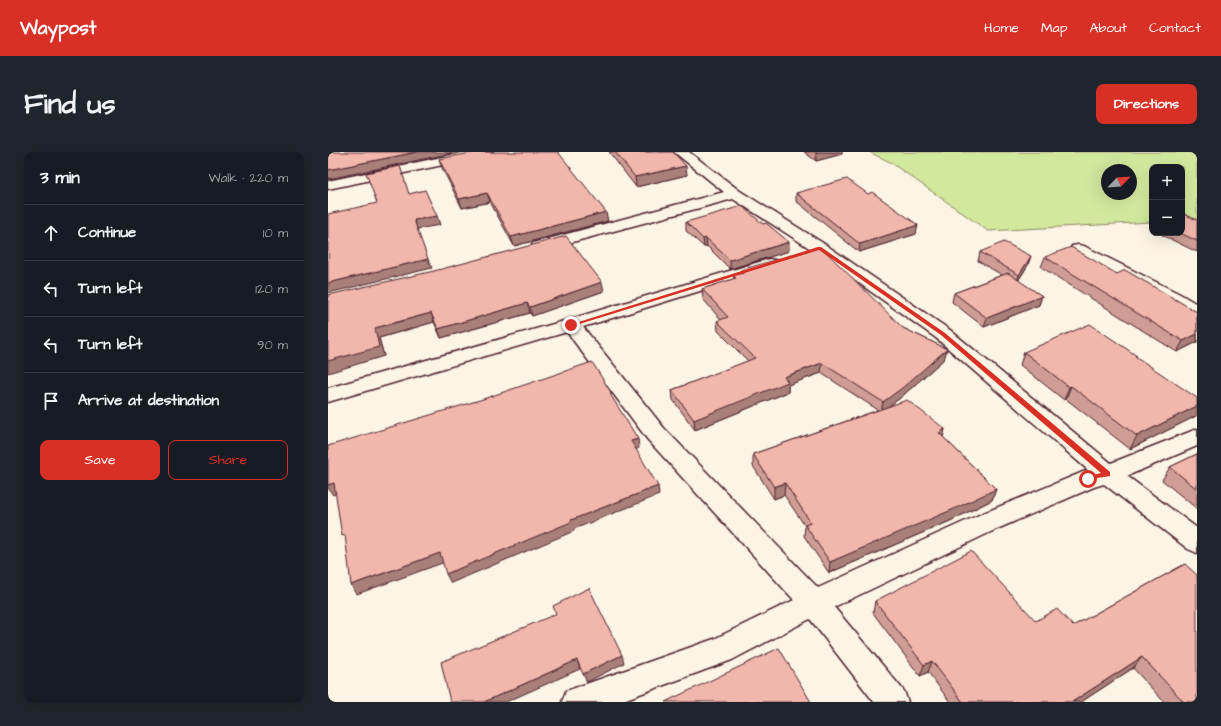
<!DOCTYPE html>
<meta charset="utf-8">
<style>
body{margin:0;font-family:"Architects Daughter",sans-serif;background:#20242c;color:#f1f3f6}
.controls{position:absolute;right:12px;top:12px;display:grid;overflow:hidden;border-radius:8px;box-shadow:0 4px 16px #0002}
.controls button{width:36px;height:36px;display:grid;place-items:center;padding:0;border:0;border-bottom:1px solid #363941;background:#171b24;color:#f1f3f6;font:20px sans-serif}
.compass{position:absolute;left:773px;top:12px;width:36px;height:36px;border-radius:50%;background:#171b24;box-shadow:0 4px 16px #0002;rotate:65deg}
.stop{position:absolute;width:12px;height:12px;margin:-9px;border:3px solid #d93025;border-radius:50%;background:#fff}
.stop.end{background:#d93025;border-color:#fff;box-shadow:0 1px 4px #0008}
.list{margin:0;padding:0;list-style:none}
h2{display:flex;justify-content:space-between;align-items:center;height:52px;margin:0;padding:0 16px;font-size:17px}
h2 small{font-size:13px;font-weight:400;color:#9ea1a6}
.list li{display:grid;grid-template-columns:26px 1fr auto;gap:12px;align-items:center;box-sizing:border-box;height:56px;padding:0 16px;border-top:1px solid #363941}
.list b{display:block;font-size:15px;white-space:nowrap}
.list em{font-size:13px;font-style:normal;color:#9ea1a6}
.actions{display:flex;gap:8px;padding:12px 16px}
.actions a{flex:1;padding:9px 0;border:1px solid #d93025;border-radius:8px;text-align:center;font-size:14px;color:#d93025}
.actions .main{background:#d93025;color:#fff}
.icon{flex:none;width:22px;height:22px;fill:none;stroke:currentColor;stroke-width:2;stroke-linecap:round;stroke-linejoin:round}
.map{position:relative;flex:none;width:869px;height:550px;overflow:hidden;border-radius:8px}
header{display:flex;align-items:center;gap:24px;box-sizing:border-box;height:56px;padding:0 20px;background:#d93025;color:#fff}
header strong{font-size:19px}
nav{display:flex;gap:22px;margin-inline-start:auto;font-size:14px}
.intro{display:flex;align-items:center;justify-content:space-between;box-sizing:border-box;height:96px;padding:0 24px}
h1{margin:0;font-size:28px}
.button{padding:10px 18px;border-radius:8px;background:#d93025;color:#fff;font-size:14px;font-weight:700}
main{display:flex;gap:24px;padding:0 24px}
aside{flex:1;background:#171b24;border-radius:8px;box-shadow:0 4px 16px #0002}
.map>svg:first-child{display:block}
</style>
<header>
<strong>Waypost</strong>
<nav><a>Home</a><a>Map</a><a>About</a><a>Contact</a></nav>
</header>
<div class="intro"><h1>Find us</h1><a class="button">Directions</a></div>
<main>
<aside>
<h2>3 min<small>Walk · 220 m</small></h2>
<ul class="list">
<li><svg class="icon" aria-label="ahead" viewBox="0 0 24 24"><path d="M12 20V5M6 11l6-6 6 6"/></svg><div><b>Continue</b></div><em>10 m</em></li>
<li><svg class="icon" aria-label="left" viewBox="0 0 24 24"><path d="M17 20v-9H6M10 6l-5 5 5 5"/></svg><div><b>Turn left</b></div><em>120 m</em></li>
<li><svg class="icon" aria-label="left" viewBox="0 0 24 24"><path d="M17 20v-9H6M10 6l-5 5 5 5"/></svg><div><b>Turn left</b></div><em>90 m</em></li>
<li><svg class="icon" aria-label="arrive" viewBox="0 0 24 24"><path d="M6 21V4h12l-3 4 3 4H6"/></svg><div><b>Arrive at destination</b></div></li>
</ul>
<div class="actions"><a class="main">Save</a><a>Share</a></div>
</aside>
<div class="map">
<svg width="869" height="550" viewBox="0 0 869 550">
<rect width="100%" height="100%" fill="#fcf5e5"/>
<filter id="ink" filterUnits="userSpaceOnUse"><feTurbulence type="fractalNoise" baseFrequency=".025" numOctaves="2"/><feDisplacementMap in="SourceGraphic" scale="8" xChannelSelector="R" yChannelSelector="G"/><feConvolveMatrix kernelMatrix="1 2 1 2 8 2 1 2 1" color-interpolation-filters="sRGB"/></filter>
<g filter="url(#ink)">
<!-- green -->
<path fill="#d2e89d" stroke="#8e8464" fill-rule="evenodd" d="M541 0H869V68L854 69V15H824V70L660 79 562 10ZM779 18H803V42H779Z"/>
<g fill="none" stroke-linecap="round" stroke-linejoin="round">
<defs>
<g id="minor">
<path d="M138 0H165L163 3 158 4 0 37V29Z"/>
<path d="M346 0H361L412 39 498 93 622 178 783 311 869 277V294L799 324 869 376V401L860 397 776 332 766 335 669 377 506 455 576 539 580 550H546L482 467 404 508 290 550H234L238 539 386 487 466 448 320 288 239 180 0 250V236L236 169 441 107 447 108 449 112 447 116 255 175 336 276 490 436 651 363 760 318 608 186 486 99 405 47 211 99 205 97 203 94 205 91 396 40Z"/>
<path d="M750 93 756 94 852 142 869 152V166L862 164 840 150 744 102 742 98 744 94Z"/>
</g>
</defs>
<!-- minor casing -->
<use href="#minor" stroke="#4a1f2b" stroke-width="3"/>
<!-- minor -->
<use href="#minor" fill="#fcf5e5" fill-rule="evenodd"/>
</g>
<!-- wall -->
<g fill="#cf9d95" stroke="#4a1f2b">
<path d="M281 0H345L359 23 308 35Z"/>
<path d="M476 0H514V2L488 9Z"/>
<path d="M111 7 280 69 186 94 162 50 134 56 114 16Z"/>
<path d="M468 41 540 42 588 82 531 100 468 49Z"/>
<path d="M869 68V100L834 83 835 81H854Z"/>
<path d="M358 70 461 99 402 117 379 94 376 95 358 79Z"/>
<path d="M652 100 700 113 690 129 714 144 711 153 656 175 624 150 626 141 674 123 650 109Z"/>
<path d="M717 105 789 122 869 160V190L849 200 713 115Z"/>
<path d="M413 118 575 176 619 197 616 207 572 246 561 254 617 277 615 285 668 337 664 348 622 369 501 421 476 384 477 374 456 343 446 347 425 314V302L550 258 493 221 460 233V240L367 278 345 248 344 238 420 209 390 179 389 169 393 168 375 147 374 137 406 127 405 123 413 121Z"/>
<path d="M276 139 204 164 202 161 113 186 106 170 51 186 56 204 0 143Z"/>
<path d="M696 200 808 205 868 264 802 297 738 247 736 248 692 213Z"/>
<path d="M869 302V357L834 328 842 315Z"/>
<path d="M857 412 869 550H836L805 516 753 550H622L600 520 592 524 545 461 547 449 745 474Z"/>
</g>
<!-- shaded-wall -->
<g fill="#a98079" stroke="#4a1f2b">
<path d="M89 0H123L124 1 0 27V18Z"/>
<path d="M490 0H514V2L488 9V1Z"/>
<path d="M358 14 359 23 308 35 307 25Z"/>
<path d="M159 41 162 50 134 56 131 47Z"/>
<path d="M278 60 280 69 186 94 183 85Z"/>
<path d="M109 64 112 73 89 77 86 68Z"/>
<path d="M590 73 588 82 531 100 532 92Z"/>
<path d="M378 86 379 94 376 95 375 87Z"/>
<path d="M461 90V99L402 117V108Z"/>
<path d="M703 104 700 113 688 132 691 123Z"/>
<path d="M100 107 104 116 0 141V131Z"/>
<path d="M274 130 276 139 204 164 202 155Z"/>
<path d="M714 144 711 153 656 175 659 166Z"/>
<path d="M199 151 202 161 113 186 110 177Z"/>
<path d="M103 161 106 170 51 186 56 204 0 221V209L47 176Z"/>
<path d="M869 182V190L849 200 855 189Z"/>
<path d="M619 197 616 207 572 246 553 260 555 250Z"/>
<path d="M494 211 493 221 460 233V240L367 278 366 268 456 225Z"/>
<path d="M743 234 738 247 736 248 741 235Z"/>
<path d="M869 254V262L868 264 802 297 809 284Z"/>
<path d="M617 277 614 289 611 281Z"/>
<path d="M310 287 311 296 305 299 303 289Z"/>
<path d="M6 331 12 340 5 343 0 336V333Z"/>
<path d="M457 331 456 343 446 347V335Z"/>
<path d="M330 334 331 343 246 377V379L123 431 118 422 243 368Z"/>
<path d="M668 337 664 348 622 369 501 421 502 410Z"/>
<path d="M112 401 117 410 29 442 23 433Z"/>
<path d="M294 503 296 511 259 530 255 522Z"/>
<path d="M814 505 805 516 753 550H744Z"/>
<path d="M249 508 252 517 178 550H156Z"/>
<path d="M604 509 600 520 592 524 596 513Z"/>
</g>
<!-- building -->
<g fill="#f1b7ad" stroke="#4a1f2b">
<path d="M0 0H89L0 18Z"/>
<path d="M148 0H230L278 60 183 85 159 41 131 47 111 7Z"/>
<path d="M287 0H345L358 14 307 25Z"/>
<path d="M72 14 81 42 97 38 109 64 86 68 100 107 0 131V62L49 51 38 21Z"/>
<path d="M519 27 540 42 544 40 590 73 532 92 468 41Z"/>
<path d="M414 54 435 72 438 71 461 90 402 108 378 86 375 87 358 70Z"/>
<path d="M854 61 869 68V89L852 81H854Z"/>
<path d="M238 84 274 130 202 155 199 151 110 177 103 161 47 176 51 195 0 209V143L106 119Z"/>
<path d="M676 90 703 104 691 123 652 100Z"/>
<path d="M491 95 498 100 575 176 619 197 574 236 555 250 494 211 456 225 460 230 366 268 344 238 427 206 389 169 400 165 374 137 408 126 405 123 416 121 413 118Z"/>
<path d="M743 95 789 122 797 118 869 160V182L855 189 717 105Z"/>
<path d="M680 121 714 144 659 166 626 141Z"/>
<path d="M762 172 809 204H807L869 246V254L809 284 743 234 741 235 696 200Z"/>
<path d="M264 210 284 242H282L310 287 303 289 330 334 243 368V370L118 422 112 401 23 433 17 383 14 384 6 331 0 333V294L155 247Z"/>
<path d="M579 248 617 277 611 281 668 337 626 357 502 410 477 373 483 371 457 331 446 335 425 302Z"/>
<path d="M869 302V337L842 315Z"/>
<path d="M643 399 708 469 729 457 745 474 857 412 869 423V550H856L814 505 744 550H635L604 509 596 513 547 449Z"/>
<path d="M261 436 294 503 255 522 249 508 156 550H122L113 510 228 462 225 454Z"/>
<path d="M451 496 483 550H337Z"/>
<path d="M302 546 304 550H293Z"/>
</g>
</g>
<!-- route -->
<path fill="#d93025" d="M490 95H493L617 181 782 320V324L757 328V325L773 321 613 183 491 98 245 174 241 173Z"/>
</svg>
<div class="controls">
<button>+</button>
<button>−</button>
</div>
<svg class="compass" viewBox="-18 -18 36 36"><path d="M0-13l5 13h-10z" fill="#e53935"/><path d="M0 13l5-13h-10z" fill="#9ea1a6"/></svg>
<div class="stop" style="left:760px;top:327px"></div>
<div class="stop end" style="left:243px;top:173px"></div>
</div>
</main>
